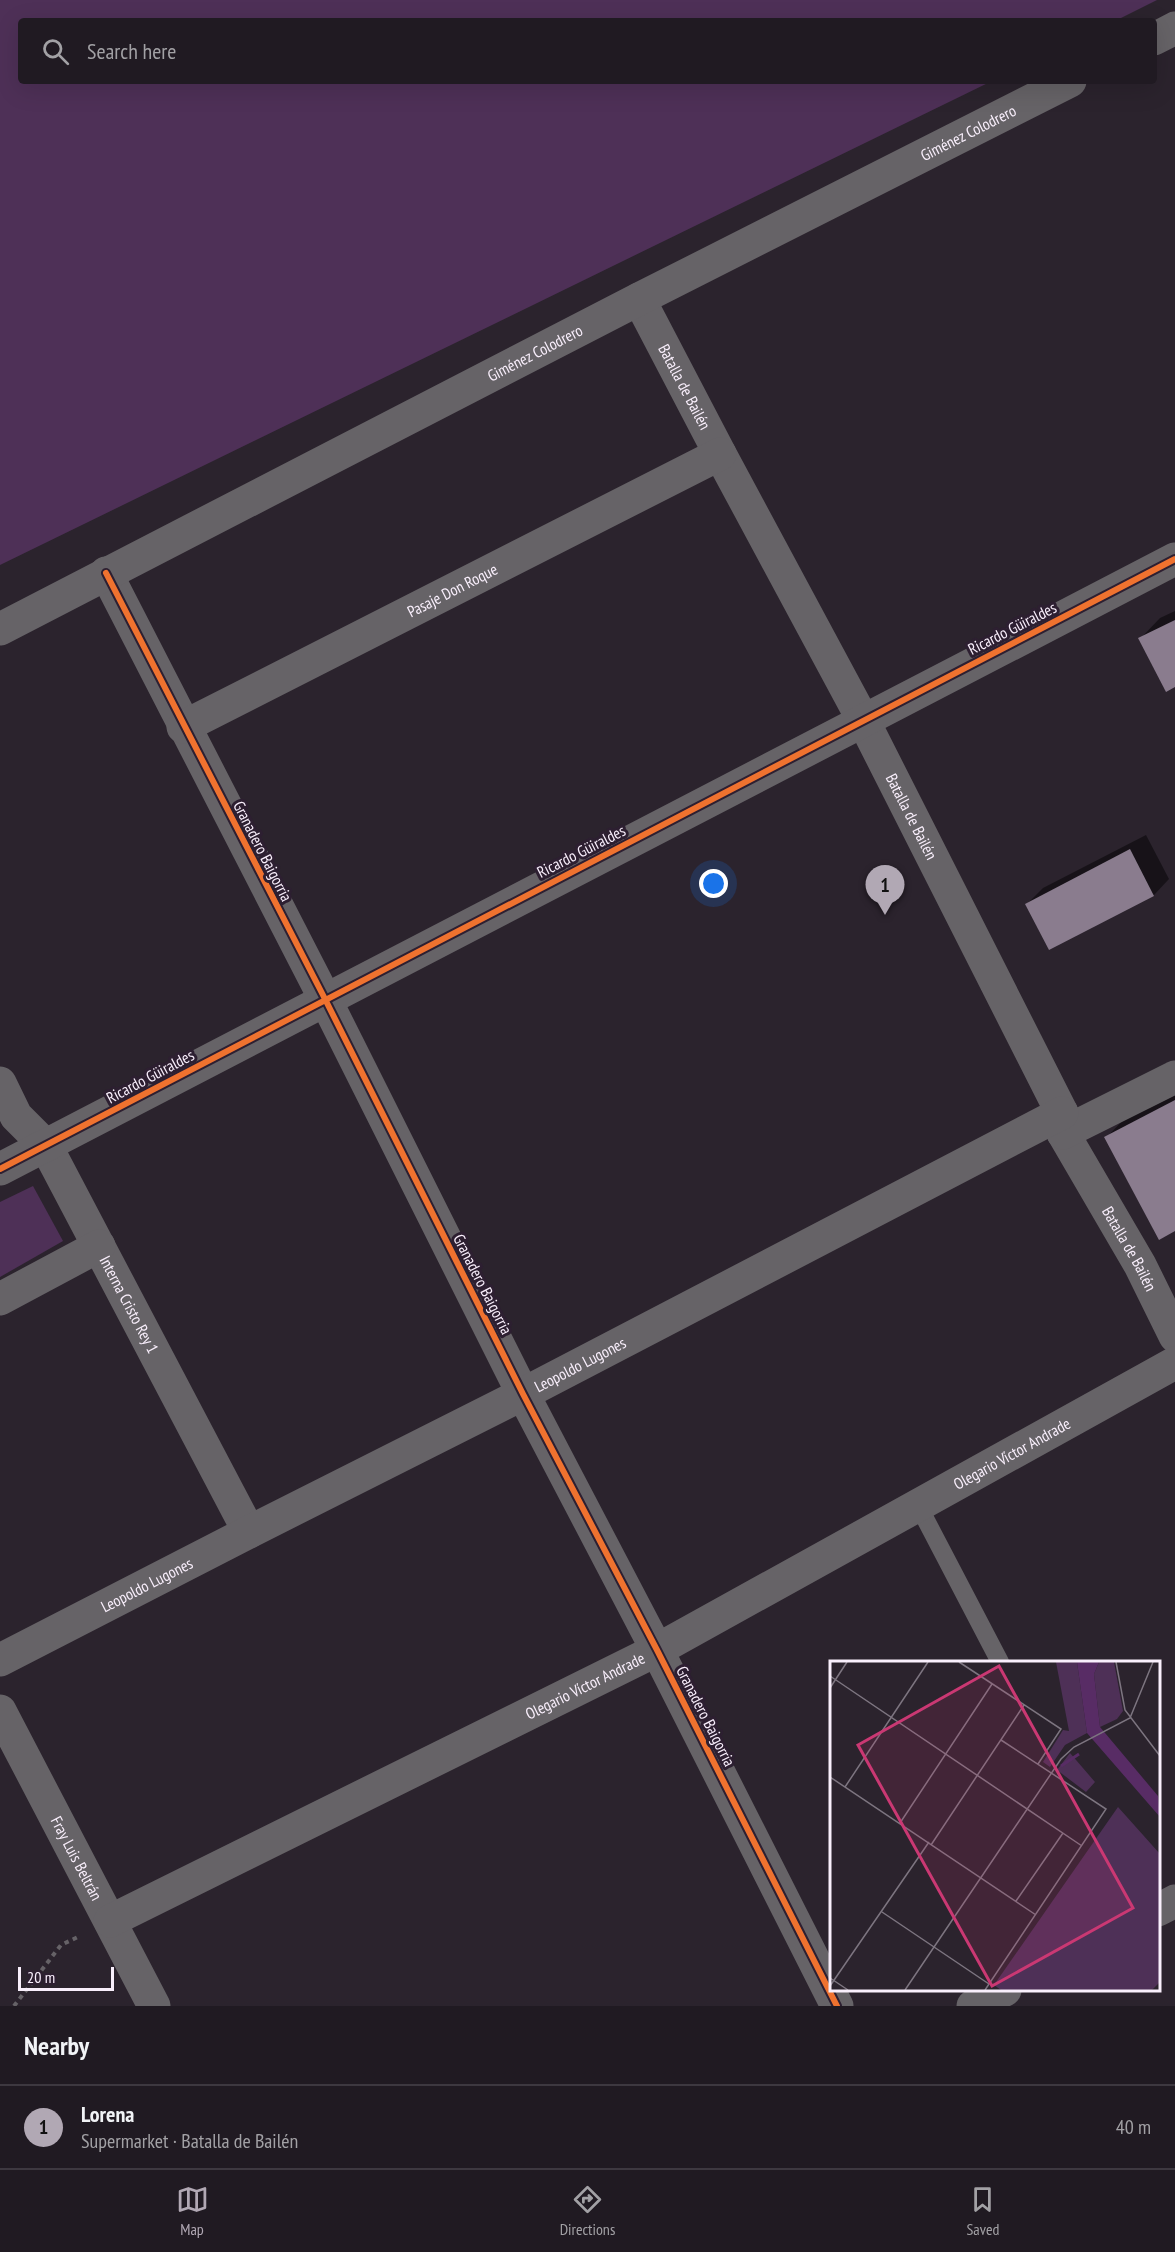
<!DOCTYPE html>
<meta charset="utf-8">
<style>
body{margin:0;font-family:"PT Sans Narrow",sans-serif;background:#2d272f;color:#f1f3f6}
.scale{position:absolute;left:18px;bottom:15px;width:96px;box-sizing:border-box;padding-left:6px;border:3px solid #f9effc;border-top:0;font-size:16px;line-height:21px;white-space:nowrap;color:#f9effc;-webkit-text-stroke:4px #2d1f31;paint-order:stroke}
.you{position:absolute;left:714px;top:884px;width:21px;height:21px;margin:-15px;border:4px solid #fff;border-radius:50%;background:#1a73e8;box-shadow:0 0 0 9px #1a73e833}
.badge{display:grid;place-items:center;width:39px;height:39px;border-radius:50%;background:#b1a8b4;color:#111;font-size:20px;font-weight:700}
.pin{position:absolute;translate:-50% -50px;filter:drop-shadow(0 2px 3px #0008)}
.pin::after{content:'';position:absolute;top:32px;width:21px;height:18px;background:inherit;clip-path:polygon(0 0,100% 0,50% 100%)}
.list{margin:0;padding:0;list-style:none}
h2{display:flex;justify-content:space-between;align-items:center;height:78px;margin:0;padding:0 24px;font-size:26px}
h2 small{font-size:20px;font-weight:400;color:#a2a1a5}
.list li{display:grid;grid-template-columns:39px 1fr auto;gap:18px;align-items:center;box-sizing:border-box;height:84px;padding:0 24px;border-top:2px solid #3d3840}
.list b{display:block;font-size:22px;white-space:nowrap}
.list p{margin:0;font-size:20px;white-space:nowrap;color:#a2a1a5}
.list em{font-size:20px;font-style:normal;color:#a2a1a5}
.icon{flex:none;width:33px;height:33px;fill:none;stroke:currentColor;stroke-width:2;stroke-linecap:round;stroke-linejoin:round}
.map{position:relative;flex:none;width:1175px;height:2006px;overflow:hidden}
.search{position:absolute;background:#201a22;box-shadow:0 6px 24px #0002;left:18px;right:18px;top:18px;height:66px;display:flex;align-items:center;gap:15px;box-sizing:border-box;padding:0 21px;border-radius:6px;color:#a2a1a5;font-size:22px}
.sheet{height:162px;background:#201a22}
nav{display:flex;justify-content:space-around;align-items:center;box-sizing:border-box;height:84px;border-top:2px solid #3d3840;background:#201a22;font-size:16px;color:#a2a1a5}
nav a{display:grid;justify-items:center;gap:3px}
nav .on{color:#b1a8b4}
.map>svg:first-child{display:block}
</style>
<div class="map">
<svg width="1175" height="2006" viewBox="0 0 1175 2006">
<rect width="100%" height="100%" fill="#2b232d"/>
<!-- green -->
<g fill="#4e3057">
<path d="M0 0H1157L1115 21H21V81H992L0 565Z"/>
<path d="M33 1186 63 1241 0 1277V1202Z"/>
</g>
<!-- shadow -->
<g fill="#0007">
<path d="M1175 611V685L1140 639 1160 618Z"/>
<path d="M1146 835 1169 879 1154 895 1050 948 1027 904 1043 888Z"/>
<path d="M1175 1092V1229L1106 1138 1126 1117Z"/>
</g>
<!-- building -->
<g fill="#8a7c8e">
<path d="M1175 620V687L1166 692 1138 638Z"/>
<path d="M1130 849 1154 896 1049 950 1025 904Z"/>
<path d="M1175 1100V1231L1159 1240 1104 1137Z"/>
</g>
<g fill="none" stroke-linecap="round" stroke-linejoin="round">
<!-- path -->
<path stroke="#666267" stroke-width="4" stroke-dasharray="4.5 4.5" stroke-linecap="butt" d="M14 2006 61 1945 80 1936"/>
<!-- lane -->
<path stroke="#666367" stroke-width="18" d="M918 1505 1000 1662"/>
<!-- street -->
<g stroke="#666367" stroke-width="33">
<path d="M1154 39 1175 28"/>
<path id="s1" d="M639 299 720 454 863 720 1062 1113 1063 1133 1140 1265 1175 1336"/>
<path d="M106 573 325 999 523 1394 657 1650 837 2006"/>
<path id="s2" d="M0 629 639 299 1070 81"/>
<path id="s3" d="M183 727 720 454"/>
<path id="s4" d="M0 1083 16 1116 46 1146 249 1532"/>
<path d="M1063 1133 1175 1077"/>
<path d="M0 1169 1175 559"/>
<path d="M0 1299 99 1246"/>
<path id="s5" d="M0 1660 249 1532 523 1394 1062 1113"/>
<path id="s6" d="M0 1711 154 2006"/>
<path d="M1158 1910 1175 1901"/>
<path id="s7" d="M110 1921 657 1650 1175 1363"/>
<path d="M973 2006 1005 1990"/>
</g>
<defs>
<g id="cycleway">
<path d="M106 573 325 999 523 1394 657 1650 837 2006"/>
<path d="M0 1169 1175 559"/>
</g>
</defs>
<!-- cycleway casing -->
<use href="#cycleway" stroke="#2d1f31" stroke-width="10"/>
<!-- cycleway -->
<use href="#cycleway" stroke="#ef722f" stroke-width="6"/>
</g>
<g text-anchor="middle" stroke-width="6" stroke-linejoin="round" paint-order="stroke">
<!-- street labels -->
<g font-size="16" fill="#f9effc" stroke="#2d1f31">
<text dy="6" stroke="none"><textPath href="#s2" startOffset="1088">Giménez Colodrero</textPath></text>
<text dy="6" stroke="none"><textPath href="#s2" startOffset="602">Giménez Colodrero</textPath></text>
<text dy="6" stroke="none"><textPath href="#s1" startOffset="99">Batalla de Bailén</textPath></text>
<text dy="6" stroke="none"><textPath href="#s3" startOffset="302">Pasaje Don Roque</textPath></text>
<text transform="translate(1012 628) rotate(-27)" y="6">Ricardo Güiraldes</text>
<text dy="6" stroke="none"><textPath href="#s1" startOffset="585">Batalla de Bailén</textPath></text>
<text transform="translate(263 851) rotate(63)" y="6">Granadero Baigorria</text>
<text transform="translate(581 851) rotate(-27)" y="6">Ricardo Güiraldes</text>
<text transform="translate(150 1076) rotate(-28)" y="6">Ricardo Güiraldes</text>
<text dy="6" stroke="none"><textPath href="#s1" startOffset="1071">Batalla de Bailén</textPath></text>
<text transform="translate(483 1284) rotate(63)" y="6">Granadero Baigorria</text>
<text dy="6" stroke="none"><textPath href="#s4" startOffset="258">Interna Cristo Rey 1</textPath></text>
<text dy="6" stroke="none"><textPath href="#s5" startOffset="651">Leopoldo Lugones</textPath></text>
<text dy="6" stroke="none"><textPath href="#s7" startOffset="1016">Olegario Víctor Andrade</textPath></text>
<text dy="6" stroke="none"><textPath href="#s5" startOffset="165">Leopoldo Lugones</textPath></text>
<text dy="6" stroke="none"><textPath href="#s7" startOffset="530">Olegario Víctor Andrade</textPath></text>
<text transform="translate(706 1716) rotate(63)" y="6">Granadero Baigorria</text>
<text dy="6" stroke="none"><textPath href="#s6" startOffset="166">Fray Luis Beltrán</textPath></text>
</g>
</g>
<!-- overview -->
<g transform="translate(830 1661)">
<rect width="330" height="330" fill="#2b232d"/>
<path d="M226 1H247L257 72 235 84 220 106 213 101 233 69 239 70ZM269 1H284L293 50 287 58 270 66 264 13ZM240 92 265 121 256 131 227 109ZM288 146 330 193V321L322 329H171L164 324Z" fill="#4e3057"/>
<path d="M247 1H269L264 13 270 66 328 135 330 156 257 72Z" fill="#582c65"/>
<path fill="none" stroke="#582c65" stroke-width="3" d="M231 105 249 93"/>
<path fill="none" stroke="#7d7580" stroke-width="1.5" d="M129 1 231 68 208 103M286 1 295 49 330 95M0 15 252 185M0 27 17 1M0 116 206 254M15 126 98 1M70 162 162 23M101 184 194 44M186 240 233 172M52 251 159 323M0 317 18 329M0 325 99 181M75 329 231 98 244 86 300 57 323 1M155 329 276 148 171 79"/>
<path fill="#ca3873" fill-opacity="0.15" stroke="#ca3873" stroke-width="3" d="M169 5 303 247 162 325 28 84Z"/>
<rect width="330" height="330" fill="none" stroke="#f9effc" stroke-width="3"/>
</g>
</svg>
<div class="scale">20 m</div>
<div class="you"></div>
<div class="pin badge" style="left:885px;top:915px">1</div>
<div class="search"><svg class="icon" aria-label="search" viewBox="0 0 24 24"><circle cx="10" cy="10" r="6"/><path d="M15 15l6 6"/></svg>Search here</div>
</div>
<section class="sheet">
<h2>Nearby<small></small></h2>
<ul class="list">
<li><span class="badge">1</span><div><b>Lorena</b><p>Supermarket · Batalla de Bailén</p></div><em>40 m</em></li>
</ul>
</section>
<nav>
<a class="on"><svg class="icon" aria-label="map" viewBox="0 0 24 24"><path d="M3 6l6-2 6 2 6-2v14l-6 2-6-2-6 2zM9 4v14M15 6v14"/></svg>Map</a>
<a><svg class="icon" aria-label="directions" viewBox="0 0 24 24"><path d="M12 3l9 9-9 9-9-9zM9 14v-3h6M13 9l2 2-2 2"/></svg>Directions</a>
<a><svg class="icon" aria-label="saved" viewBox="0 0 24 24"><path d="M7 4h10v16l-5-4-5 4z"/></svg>Saved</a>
</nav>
